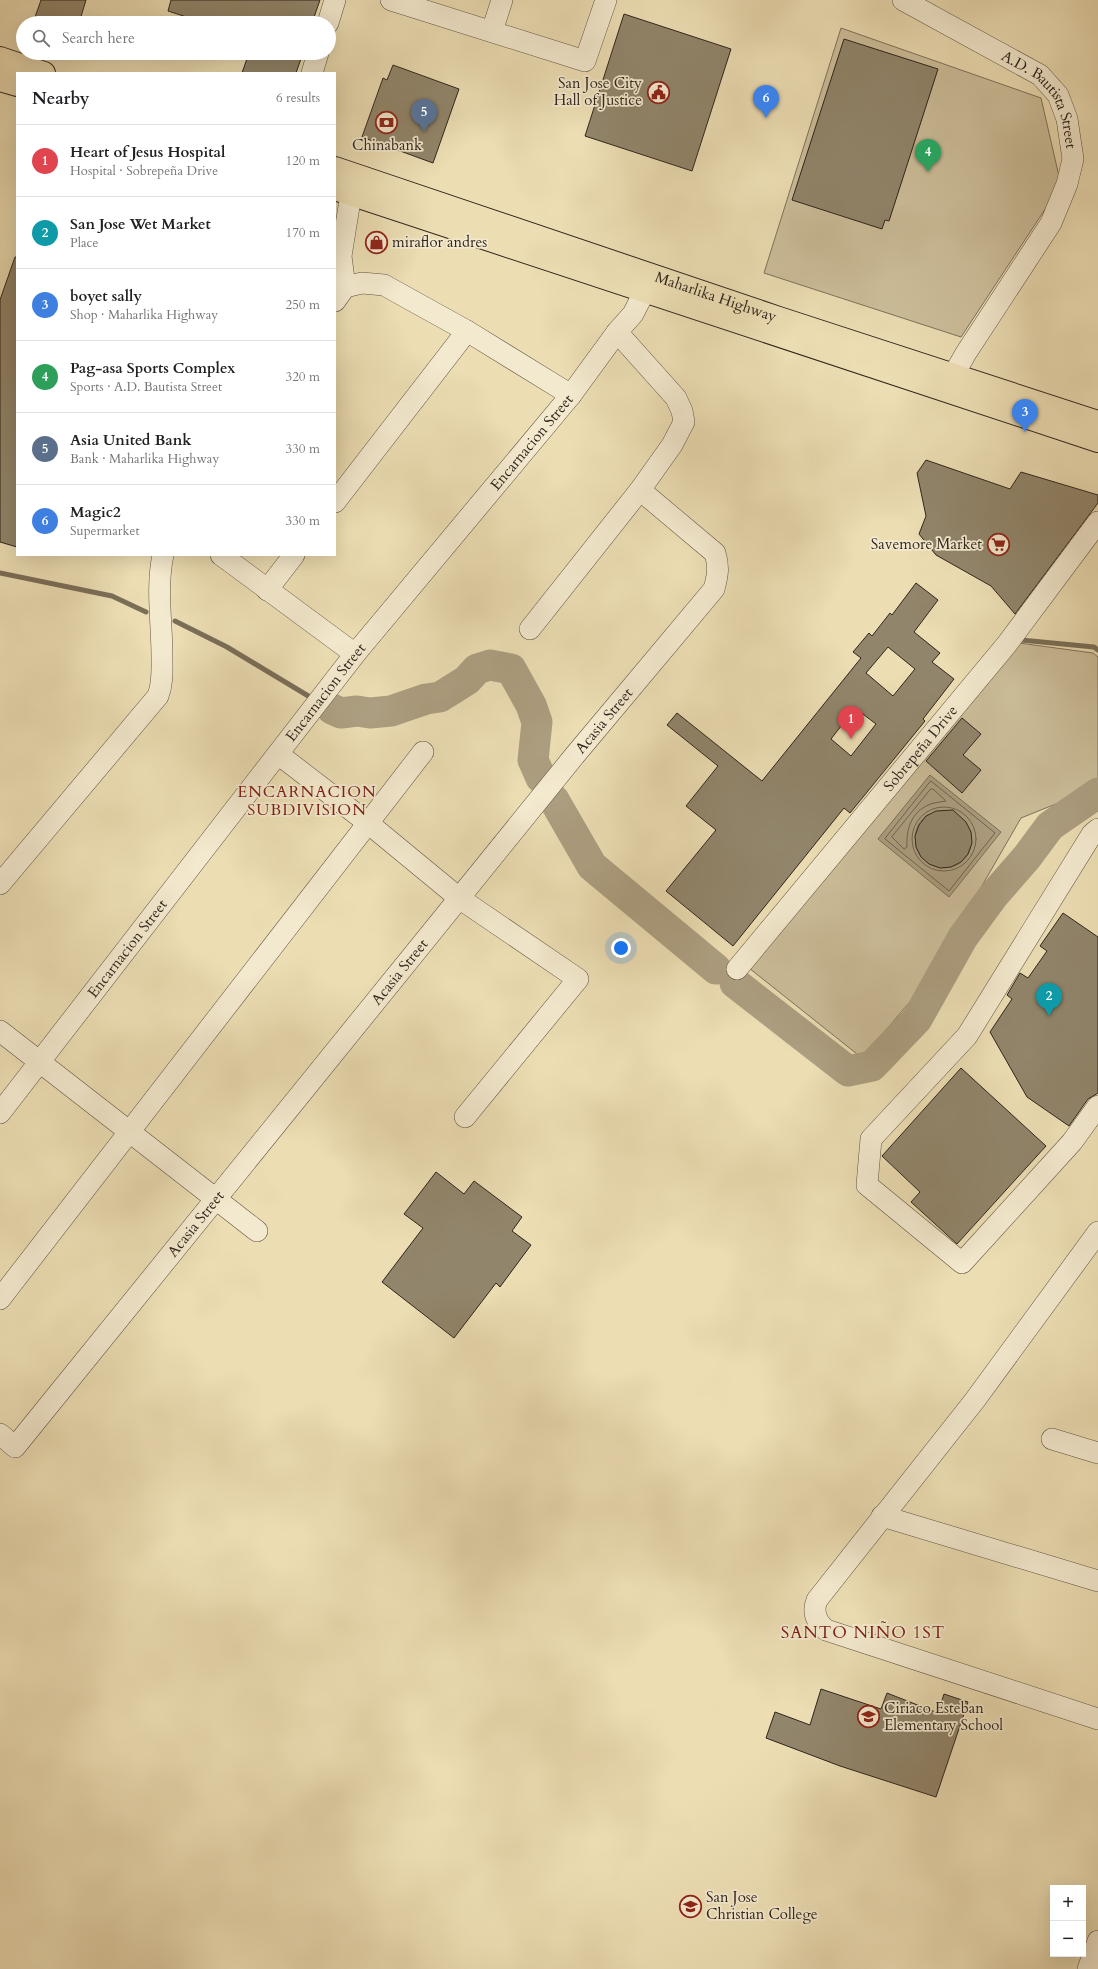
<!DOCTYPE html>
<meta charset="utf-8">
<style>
body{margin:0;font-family:Cardo,serif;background:#f2f2f2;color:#202124}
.controls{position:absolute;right:12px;bottom:12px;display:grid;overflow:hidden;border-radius:0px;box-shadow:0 4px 16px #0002}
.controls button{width:36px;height:36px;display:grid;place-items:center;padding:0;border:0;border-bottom:1px solid #e0e0e0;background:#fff;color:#202124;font:20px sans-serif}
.you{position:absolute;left:621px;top:948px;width:14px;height:14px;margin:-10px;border:3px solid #fff;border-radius:50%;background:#1a73e8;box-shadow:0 0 0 6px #1a73e833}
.badge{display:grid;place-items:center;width:26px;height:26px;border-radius:50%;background:#8f2418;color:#fff;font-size:13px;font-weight:700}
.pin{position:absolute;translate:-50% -33px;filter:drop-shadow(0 1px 2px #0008)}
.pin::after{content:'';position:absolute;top:21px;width:14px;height:12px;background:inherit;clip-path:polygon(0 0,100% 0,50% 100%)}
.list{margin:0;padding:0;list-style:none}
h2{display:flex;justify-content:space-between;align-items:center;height:52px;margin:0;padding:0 16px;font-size:17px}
h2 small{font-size:13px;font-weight:400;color:#757577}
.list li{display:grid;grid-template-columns:26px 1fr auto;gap:12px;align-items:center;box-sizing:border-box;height:72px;padding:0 16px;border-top:1px solid #e0e0e0}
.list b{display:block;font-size:15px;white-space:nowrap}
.list p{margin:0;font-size:13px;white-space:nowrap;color:#757577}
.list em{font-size:13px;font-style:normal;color:#757577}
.icon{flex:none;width:22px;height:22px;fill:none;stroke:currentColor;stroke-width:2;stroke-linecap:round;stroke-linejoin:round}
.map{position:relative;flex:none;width:1098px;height:1969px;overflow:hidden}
.search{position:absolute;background:#fff;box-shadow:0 4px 16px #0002;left:16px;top:16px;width:320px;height:44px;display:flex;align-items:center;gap:10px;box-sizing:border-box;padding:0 14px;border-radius:22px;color:#757577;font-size:15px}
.panel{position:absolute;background:#fff;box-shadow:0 4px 16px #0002;left:16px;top:72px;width:320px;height:484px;border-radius:0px}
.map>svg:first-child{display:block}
</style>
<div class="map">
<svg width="1098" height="1969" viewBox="0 0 1098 1969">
<rect width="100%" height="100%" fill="#ecddb3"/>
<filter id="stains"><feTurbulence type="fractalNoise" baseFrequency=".005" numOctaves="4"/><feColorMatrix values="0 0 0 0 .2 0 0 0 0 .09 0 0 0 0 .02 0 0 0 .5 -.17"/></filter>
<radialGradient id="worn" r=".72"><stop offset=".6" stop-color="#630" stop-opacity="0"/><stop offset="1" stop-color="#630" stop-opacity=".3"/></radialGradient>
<!-- green -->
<g fill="#ccbe9a" stroke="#7e725c">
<path d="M841 28 1041 98 1061 185 961 337 764 273Z"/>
<path d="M1019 643 1093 653 1098 657V787L1021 818 926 983 862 1058 749 968Z"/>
</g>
<!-- water -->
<path fill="#ac9e80" stroke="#7a6e58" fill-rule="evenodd" d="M930 775 1001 832 949 897 878 839ZM947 811C991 827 969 878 934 866 929 864 923 860 920 855 913 843 913 824 927 816 932 813 941 812 947 811Z"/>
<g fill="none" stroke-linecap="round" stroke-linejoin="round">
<!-- shore -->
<g stroke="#6e624e" stroke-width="1">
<path d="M931 781 995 833 949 891 885 839Z"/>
<path d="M931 789H933L946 801C942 802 938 802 934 803 912 809 906 828 907 847L904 849 892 837Z"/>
<circle cx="944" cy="839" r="32"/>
</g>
<!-- stream -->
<g stroke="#7a6e58" stroke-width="5">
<path d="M0 573 112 596 146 612"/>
<path d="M175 621 227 647 310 697"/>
<path d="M1021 640 1094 647 1098 650"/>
</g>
<!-- river -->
<g stroke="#ac9e80" stroke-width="31">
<path d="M332 709 341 713 357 711 370 713 391 711 426 699 440 697 467 680 477 669 490 665 511 669 531 705 537 722 533 760 541 778"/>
<path d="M554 800 592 866 716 969"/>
<path d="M735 983 848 1071 872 1066 917 1019 963 937 993 896 1027 857 1050 826 1098 793"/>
</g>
</g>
<!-- building -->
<g fill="#91856b" stroke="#2f251d" fill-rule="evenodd">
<path d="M41 0H86L79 23H33Z"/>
<path d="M171 0H320L312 23H205L168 11Z"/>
<path d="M624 14 731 49 692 171 585 136Z"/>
<path d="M844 39 938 69 889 221 885 220 882 229 792 200Z"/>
<path d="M249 53H303L296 73H242Z"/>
<path d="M393 65 459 89 433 163 362 137 383 78 387 80Z"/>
<path d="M15 257H17V547L0 542V300Z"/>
<path d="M926 460 1010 489 1021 472 1098 495V503L1015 614 991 586 936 555 919 534 926 516 917 473Z"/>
<path d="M916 583 938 600 914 632 940 653 932 662 954 679 923 719 925 721 850 813 844 808 733 946 666 891 716 830 686 806 718 766 667 725 677 713 762 781 861 658 853 652 869 633 872 636 890 613 892 615ZM888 647 915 669 893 696 866 673ZM855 708 876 724 851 756 831 739Z"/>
<path d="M962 718 981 734 963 755 981 770 962 793 926 761Z"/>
<path d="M953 810 966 822 971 832 972 843 968 854 961 862 951 867 940 868 929 864 921 857 916 847 915 836 919 825 926 816 936 811Z"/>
<path d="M1063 913 1098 937V1093L1088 1099 1069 1126 1027 1097 990 1032 1012 999 1007 995 1020 973 1028 978 1047 951 1040 946Z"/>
<path d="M961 1068 1046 1146 957 1244 911 1202 920 1192 882 1156Z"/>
<path d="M436 1172 464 1194 474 1181 522 1217 512 1231 531 1245 500 1287 496 1283 454 1338 382 1282 423 1228 404 1214Z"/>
<path d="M821 1689 881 1709 887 1693 938 1713 944 1694 968 1702 936 1797 840 1766 766 1738 775 1712 810 1725Z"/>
</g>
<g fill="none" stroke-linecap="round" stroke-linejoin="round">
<defs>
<g id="minor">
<path d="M391 0 585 61 606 0"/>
<path id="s1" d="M903 0 1040 75 1058 95 1067 119 1073 159 1067 184 1051 223 966 353 954 374"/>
<path d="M328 23 335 0"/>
<path d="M492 31 502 0"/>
<path d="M312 73 318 53"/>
<path d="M345 287 362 283 384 285 467 331 571 395"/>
<path d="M335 301 345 287 341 256 351 194 356 178"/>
<path d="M335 502 467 331"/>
<path d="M221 555 355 654"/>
<path d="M267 590 294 555"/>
<path d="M530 629 640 490 672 445 684 422 682 411 676 398 617 332"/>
<path d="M278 754 368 823 459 898 578 979 465 1117"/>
<path d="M1098 829 1092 834 967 1036 871 1139 867 1185 962 1263 1072 1142 1098 1106"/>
<path d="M0 884 158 696C163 683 162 670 162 657 162 623 156 588 163 555"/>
<path id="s2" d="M737 969 1007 644 1098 522"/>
<path d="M0 1031 257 1231"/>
<path id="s3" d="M0 1113 355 654 571 395 617 332 633 314 652 277"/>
<path d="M1098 1232 975 1400 817 1600C812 1612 816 1622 826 1630L1098 1719"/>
<path d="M0 1299 423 752"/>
<path id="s4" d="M0 1434 15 1447 575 755 714 589C718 575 719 566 715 553L640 490"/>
<path d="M1052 1439 1098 1453"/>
<path d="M882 1516 1098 1581"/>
<path d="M1088 1969 1098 1941"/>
</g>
<g id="highway">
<path d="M0 58 44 73"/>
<path d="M0 80 17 85"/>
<path id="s5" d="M335 168 779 318 1098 422"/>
<path d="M335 189 1098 441"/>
</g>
</defs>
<!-- minor casing -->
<use href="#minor" stroke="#5e5342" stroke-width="22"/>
<!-- highway casing -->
<use href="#highway" stroke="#2f251d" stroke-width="24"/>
<!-- minor -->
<use href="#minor" stroke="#f3e9ce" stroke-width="21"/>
<!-- highway -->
<use href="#highway" stroke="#ecddb3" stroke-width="22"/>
</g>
<!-- icons -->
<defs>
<symbol id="civic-ring" viewBox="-11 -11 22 22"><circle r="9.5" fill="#f3e9ce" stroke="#8f2418" stroke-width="1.5"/><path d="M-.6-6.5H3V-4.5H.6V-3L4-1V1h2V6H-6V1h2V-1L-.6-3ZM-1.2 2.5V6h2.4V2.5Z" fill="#8f2418"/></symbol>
<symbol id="bank-ring" viewBox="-11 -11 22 22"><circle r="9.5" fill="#f3e9ce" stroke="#8f2418" stroke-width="1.5"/><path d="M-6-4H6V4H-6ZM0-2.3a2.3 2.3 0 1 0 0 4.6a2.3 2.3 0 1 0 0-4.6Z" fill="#8f2418"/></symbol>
<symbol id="shop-ring" viewBox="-11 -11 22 22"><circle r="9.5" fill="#f3e9ce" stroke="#8f2418" stroke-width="1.5"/><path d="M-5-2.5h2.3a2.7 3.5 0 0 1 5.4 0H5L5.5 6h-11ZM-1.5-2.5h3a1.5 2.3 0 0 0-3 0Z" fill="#8f2418"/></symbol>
<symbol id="supermarket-ring" viewBox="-11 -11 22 22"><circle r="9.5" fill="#f3e9ce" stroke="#8f2418" stroke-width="1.5"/><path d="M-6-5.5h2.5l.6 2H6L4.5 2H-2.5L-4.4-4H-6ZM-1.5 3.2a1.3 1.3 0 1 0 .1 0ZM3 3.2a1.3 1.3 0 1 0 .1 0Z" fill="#8f2418"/></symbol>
<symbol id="school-ring" viewBox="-11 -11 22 22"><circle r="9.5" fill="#f3e9ce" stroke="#8f2418" stroke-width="1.5"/><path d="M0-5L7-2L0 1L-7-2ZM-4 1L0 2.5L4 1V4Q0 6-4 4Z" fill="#8f2418"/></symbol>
<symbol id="university-ring" viewBox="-11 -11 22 22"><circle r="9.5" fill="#f3e9ce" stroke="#8f2418" stroke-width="1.5"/><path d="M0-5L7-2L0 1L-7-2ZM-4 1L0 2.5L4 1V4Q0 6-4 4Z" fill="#8f2418"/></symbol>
</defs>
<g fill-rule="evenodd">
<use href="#civic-ring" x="646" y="80" width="25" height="25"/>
<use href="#bank-ring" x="374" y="110" width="25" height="25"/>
<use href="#shop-ring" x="364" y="230" width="25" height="25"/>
<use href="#supermarket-ring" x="986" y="532" width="25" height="25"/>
<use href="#school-ring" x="856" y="1704" width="25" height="25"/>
<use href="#university-ring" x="678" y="1894" width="25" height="25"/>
</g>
<g text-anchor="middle" stroke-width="3.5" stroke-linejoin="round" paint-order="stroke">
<!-- poi labels -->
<g font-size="15" fill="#2f251d" stroke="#f3e9ce" text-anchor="start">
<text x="642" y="88" text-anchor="end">San Jose City<tspan x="642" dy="17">Hall of Justice</tspan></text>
<text x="387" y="150" text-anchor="middle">Chinabank</text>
<text x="392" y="247">miraflor andres</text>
<text x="982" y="549" text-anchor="end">Savemore Market</text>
<text x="884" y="1713">Ciriaco Esteban<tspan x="884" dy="17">Elementary School</tspan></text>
<text x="706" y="1902">San Jose<tspan x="706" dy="17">Christian College</tspan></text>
</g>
<!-- street labels -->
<g font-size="15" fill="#2f251d" stroke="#f3e9ce">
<text dy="5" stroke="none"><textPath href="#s1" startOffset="176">A.D. Bautista Street</textPath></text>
<text dy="5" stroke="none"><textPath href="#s5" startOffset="402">Maharlika Highway</textPath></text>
<text dy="5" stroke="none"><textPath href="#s3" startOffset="856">Encarnacion Street</textPath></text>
<text dy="5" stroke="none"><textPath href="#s3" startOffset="532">Encarnacion Street</textPath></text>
<text dy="5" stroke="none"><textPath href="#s4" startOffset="955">Acasia Street</textPath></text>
<text dy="5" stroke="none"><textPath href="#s2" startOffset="287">Sobrepeña Drive</textPath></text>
<text dy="5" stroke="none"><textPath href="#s3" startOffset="208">Encarnacion Street</textPath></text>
<text dy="5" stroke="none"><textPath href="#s4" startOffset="631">Acasia Street</textPath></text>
<text dy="5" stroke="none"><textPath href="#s4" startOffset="307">Acasia Street</textPath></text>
</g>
<!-- neighbourhood labels -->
<g font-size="16" letter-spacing="1" fill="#7a1f14" stroke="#f3e9ce">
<text x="307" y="797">ENCARNACION<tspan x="307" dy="18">SUBDIVISION</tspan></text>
</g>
<!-- quarter labels -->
<g font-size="17" letter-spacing="1" fill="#7a1f14" stroke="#f3e9ce">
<text x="863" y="1638">SANTO NIÑO 1ST</text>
</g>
</g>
<rect width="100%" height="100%" filter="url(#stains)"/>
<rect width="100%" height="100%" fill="url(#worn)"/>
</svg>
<div class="controls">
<button>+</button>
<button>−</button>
</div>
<div class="you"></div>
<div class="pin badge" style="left:851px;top:739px;background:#e0444e">1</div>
<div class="pin badge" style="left:1049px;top:1016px;background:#0f9aa8">2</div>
<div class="pin badge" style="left:1025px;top:432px;background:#3f7fe0">3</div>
<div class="pin badge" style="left:928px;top:172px;background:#2e9e5b">4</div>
<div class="pin badge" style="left:424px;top:132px;background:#5c6f8a">5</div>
<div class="pin badge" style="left:766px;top:118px;background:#3f7fe0">6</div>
<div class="search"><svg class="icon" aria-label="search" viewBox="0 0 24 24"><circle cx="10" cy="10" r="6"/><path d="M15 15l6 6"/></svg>Search here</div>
<section class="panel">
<h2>Nearby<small>6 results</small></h2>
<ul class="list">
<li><span class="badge" style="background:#e0444e">1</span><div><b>Heart of Jesus Hospital</b><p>Hospital · Sobrepeña Drive</p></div><em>120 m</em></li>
<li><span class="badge" style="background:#0f9aa8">2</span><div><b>San Jose Wet Market</b><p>Place</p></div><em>170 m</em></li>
<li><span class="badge" style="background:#3f7fe0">3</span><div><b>boyet sally</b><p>Shop · Maharlika Highway</p></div><em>250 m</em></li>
<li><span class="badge" style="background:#2e9e5b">4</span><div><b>Pag-asa Sports Complex</b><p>Sports · A.D. Bautista Street</p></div><em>320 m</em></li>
<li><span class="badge" style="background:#5c6f8a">5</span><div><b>Asia United Bank</b><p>Bank · Maharlika Highway</p></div><em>330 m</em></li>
<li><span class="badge" style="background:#3f7fe0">6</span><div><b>Magic2</b><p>Supermarket</p></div><em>330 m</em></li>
</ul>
</section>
</div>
